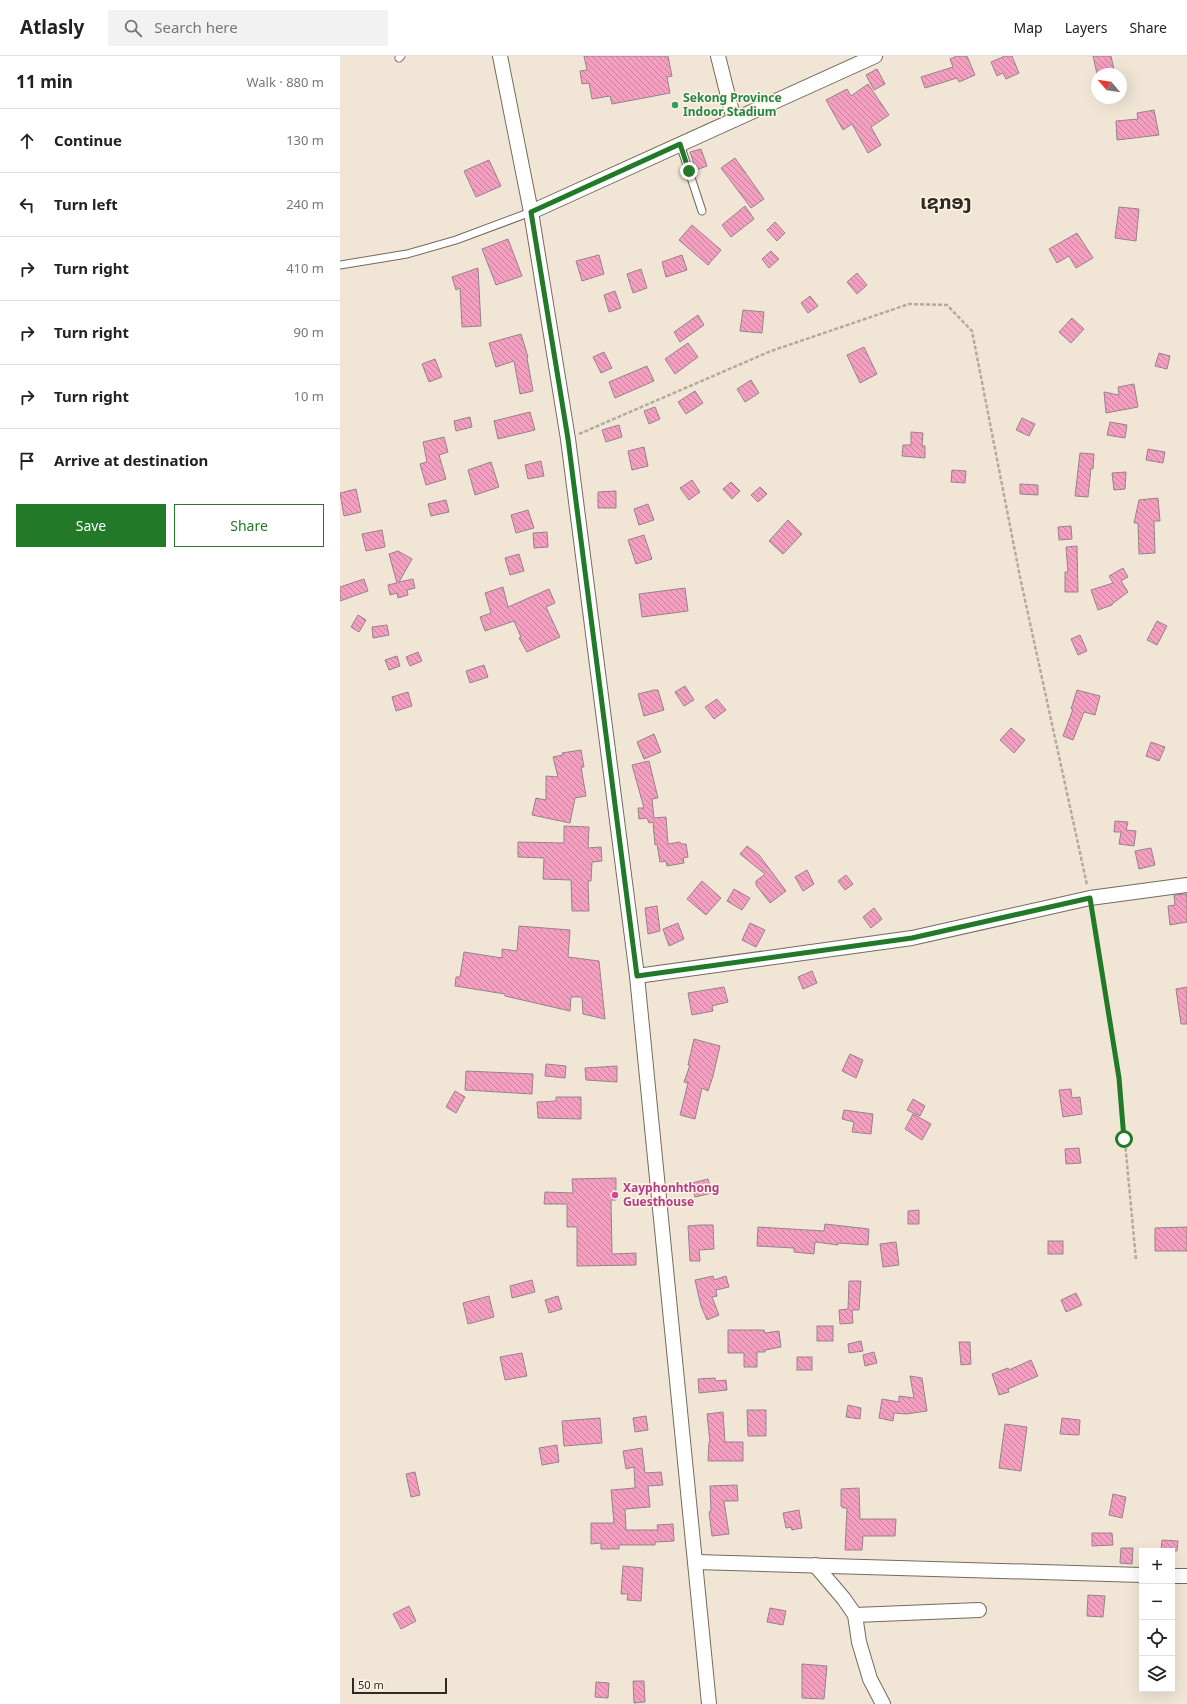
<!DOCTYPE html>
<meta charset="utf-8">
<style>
body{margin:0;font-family:Georgia,"Noto Sans Lao",serif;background:#f2f2f2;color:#222}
.controls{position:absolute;right:12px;bottom:12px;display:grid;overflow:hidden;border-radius:0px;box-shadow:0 4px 16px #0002}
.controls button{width:36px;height:36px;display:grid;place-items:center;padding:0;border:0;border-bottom:1px solid #e0e0e0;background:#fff;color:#222;font:20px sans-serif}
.compass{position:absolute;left:751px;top:12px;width:36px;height:36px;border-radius:50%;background:#fff;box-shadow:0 4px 16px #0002;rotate:299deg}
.scale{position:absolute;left:12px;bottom:10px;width:95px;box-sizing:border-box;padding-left:4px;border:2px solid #2d2923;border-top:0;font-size:11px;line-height:14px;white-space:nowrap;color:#2d2923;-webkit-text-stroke:3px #fef4e3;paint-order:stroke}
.stop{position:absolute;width:12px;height:12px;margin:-9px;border:3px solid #227a28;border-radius:50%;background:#fff}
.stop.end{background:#227a28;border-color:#fff;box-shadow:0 1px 4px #0008}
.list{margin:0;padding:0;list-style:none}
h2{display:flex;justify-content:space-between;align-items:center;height:52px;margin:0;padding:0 16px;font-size:17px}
h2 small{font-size:13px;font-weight:400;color:#767676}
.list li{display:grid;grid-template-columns:26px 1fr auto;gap:12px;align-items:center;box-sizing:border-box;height:64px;padding:0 16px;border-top:1px solid #e0e0e0}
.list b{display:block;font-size:15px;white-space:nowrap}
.list em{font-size:13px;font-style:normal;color:#767676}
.actions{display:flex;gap:8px;padding:12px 16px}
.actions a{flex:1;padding:9px 0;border:1px solid #227a28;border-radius:0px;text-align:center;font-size:14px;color:#227a28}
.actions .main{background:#227a28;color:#fff}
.icon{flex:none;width:22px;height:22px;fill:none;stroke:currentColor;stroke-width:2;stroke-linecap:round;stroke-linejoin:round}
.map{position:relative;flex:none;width:847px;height:1648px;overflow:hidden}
header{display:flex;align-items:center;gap:24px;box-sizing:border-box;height:56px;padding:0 20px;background:#fff;border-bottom:1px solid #e0e0e0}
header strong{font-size:19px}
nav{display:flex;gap:22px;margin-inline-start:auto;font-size:14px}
.search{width:280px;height:36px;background:#f2f2f2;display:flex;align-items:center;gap:10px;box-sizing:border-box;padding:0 14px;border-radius:0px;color:#767676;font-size:15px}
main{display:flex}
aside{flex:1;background:#fff}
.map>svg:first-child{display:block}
</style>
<header>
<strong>Atlasly</strong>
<div class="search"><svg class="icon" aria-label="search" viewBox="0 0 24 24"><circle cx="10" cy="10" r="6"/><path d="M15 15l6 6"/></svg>Search here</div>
<nav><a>Map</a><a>Layers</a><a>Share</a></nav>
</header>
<main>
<aside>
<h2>11 min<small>Walk · 880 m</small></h2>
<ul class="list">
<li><svg class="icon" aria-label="ahead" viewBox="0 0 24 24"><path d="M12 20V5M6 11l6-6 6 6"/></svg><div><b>Continue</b></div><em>130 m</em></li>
<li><svg class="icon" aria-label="left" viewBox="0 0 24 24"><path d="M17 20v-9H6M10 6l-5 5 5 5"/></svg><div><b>Turn left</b></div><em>240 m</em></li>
<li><svg class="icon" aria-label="right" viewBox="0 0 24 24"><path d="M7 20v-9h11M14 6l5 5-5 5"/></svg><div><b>Turn right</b></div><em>410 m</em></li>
<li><svg class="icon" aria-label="right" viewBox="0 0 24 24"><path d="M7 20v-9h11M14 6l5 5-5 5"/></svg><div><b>Turn right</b></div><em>90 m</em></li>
<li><svg class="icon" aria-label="right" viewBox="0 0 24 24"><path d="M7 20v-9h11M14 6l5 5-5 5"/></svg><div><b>Turn right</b></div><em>10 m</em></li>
<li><svg class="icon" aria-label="arrive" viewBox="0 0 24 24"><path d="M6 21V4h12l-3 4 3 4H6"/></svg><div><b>Arrive at destination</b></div></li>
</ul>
<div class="actions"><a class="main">Save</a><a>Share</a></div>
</aside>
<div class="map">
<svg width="847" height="1648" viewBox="0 0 847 1648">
<defs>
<pattern id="building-back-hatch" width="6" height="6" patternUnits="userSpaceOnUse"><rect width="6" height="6" fill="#f49fc0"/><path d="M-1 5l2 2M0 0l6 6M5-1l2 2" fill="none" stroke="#c6829c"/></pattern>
</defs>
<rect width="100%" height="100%" fill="#f1e6d6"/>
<!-- building -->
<g fill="url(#building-back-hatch)" stroke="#96838a">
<path d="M244 0H328L332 20 327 21 330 37 272 48 270 40 252 43 249 27 242 28 240 15 247 14Z"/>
<path d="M617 0H627L635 19 619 26 617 22 585 32 581 21 613 11 610 3Z"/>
<path d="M665 0H672L679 17 666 23 663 17 657 20 651 6Z"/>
<path d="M753 0H771L775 18H757Z"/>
<path d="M537 13 545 28 534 34 526 19Z"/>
<path d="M528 28 549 59 531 71 541 89 528 97 512 68 503 74 486 44 507 33 511 40Z"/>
<path d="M814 54 819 79 777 84 776 65 798 63 797 57Z"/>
<path d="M361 93 367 110 356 114 350 96Z"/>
<path d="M395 102 424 143 411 152 381 112Z"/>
<path d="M149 104 161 130 136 141 124 115Z"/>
<path d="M405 150 414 163 391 181 382 169Z"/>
<path d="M779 151 799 153 796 185 775 182Z"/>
<path d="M435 166 445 177 437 185 427 174Z"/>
<path d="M352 169 381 194 368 209 339 184Z"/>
<path d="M737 177 753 202 736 212 729 200 717 207 709 193Z"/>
<path d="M168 183 182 220 156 229 142 193Z"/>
<path d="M431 195 439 203 429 212 422 203Z"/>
<path d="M259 199 264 218 242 225 236 205Z"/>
<path d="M342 199 347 214 326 221 322 206Z"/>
<path d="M138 212 141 270 122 271 120 232 116 234 112 221Z"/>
<path d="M301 213 307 232 293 237 287 218Z"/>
<path d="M517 217 527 229 517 238 507 226Z"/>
<path d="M275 235 281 252 269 256 264 239Z"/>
<path d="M470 240 478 250 468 257 461 247Z"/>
<path d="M403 254 424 256 422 277 400 275Z"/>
<path d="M358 259 364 269 340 286 334 276Z"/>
<path d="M732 262 744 273 731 287 719 276Z"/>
<path d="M181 278 188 301 187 302 193 335 180 338 174 305 156 311 149 287Z"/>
<path d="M348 287 358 301 335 318 325 303Z"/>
<path d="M524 291 537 318 520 327 507 299Z"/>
<path d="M264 296 272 312 261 317 253 301Z"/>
<path d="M819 297 830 300 827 313 815 310Z"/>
<path d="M95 303 102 321 89 326 82 308Z"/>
<path d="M307 310 314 325 275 342 269 326Z"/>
<path d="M411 324 419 337 405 346 397 333Z"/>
<path d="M794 328 798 351 766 357 764 336 779 339 778 331Z"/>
<path d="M355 335 363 347 346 358 338 346Z"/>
<path d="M315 351 320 363 309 368 304 355Z"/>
<path d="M190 356 195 374 158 383 154 365Z"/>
<path d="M130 361 132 371 116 375 114 365Z"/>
<path d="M682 362 695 368 689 380 676 374Z"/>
<path d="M770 366 787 369 785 382 767 379Z"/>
<path d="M279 369 282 381 266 386 262 374Z"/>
<path d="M571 376 583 377 582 390H585V402L562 400 563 389H571Z"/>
<path d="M104 381 108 396 99 399 106 423 86 429 80 408 87 406 83 386Z"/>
<path d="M304 391 308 410 292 414 288 395Z"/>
<path d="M808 393 825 396 823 407 806 404Z"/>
<path d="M740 397 754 398 753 413 751 412 748 441 735 440Z"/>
<path d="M201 405 204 420 188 423 185 409Z"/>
<path d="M151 406 159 431 135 439 128 414Z"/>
<path d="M612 414 626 415 625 427 611 426Z"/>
<path d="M786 416 785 433 774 434 772 417Z"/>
<path d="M352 424 360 436 349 444 340 432Z"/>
<path d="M391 426 400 435 392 443 383 433Z"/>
<path d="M680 428 698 429V439L680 438Z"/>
<path d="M420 431 427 438 418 446 411 439Z"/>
<path d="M16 433 21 456 4 460 0 437Z"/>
<path d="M276 435V452H258V436Z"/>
<path d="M818 442 820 465H814L815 497 799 498 798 467H794L799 444Z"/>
<path d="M106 444 109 456 91 460 88 448Z"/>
<path d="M308 448 314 464 299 469 294 453Z"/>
<path d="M188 454 194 472 176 477 171 459Z"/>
<path d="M448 464 462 478 443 498 429 485Z"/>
<path d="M731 470 732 483 719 484 718 471Z"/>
<path d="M42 474 45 491 26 495 22 478Z"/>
<path d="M207 476 208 491 194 492 193 477Z"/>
<path d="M304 479 312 503 296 508 288 484Z"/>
<path d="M737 490 738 536H725V516H728L726 491Z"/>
<path d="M58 495 72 503 59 526 73 523 75 532 67 534 68 539 58 542 57 537 50 539 48 529 57 527 49 498Z"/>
<path d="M179 498 184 515 170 519 165 502Z"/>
<path d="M783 512 788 521 781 525 788 536 772 548V549L758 554 751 534 773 527 769 520Z"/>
<path d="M24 523 28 535 0 545V531Z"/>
<path d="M163 531 168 551 209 533 215 547 206 551 220 581 187 596 179 582 181 581 174 565 145 575 140 561 151 557 145 537Z"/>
<path d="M345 532 348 555 302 561 299 538Z"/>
<path d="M18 559 26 564 19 576 11 571Z"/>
<path d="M817 565 827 570 817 589 807 584Z"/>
<path d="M47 569 49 579 33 582 32 571Z"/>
<path d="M740 579 747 595 738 599 731 583Z"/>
<path d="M78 596 82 605 70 610 66 601Z"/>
<path d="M57 600 60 610 49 614 45 604Z"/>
<path d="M144 609 148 621 130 627 126 615Z"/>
<path d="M345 630 354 644 344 650 335 636Z"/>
<path d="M314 634H318L324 654 304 660 298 638Z"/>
<path d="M737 634 760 640 755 659 744 656 733 684 723 680 733 653H731Z"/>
<path d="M68 636 72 650 56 655 52 641Z"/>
<path d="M377 643 386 654 374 663 365 651Z"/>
<path d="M671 672 685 684 674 697 660 684Z"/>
<path d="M314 678 321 696 304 703 297 686Z"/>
<path d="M811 686 825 691 819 705 806 700Z"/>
<path d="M241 694 244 711H241L246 740 235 742 230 767 192 759 196 742 206 744V720L218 721 213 701 223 699 222 697Z"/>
<path d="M309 705 318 742 312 743 314 762 326 761 328 788 340 786 341 788H346L348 801 343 802 344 807 327 810 326 805 320 806 317 788 315 789 313 766 309 767 307 762 299 763 298 752H304L292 709Z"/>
<path d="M775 765 788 766 786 774 796 775 794 790 779 788 781 776H774Z"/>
<path d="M224 770 249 771 248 792 261 791 262 805 252 806 251 825H248L249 855H232L231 824 203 823 204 802 178 801V786L224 787Z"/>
<path d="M407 790 419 799 446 835 430 847 416 829V825L425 818 400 798Z"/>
<path d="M811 792 815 809 799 813 795 795Z"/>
<path d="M467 814 474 828 463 835 455 821Z"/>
<path d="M506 819 513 828 505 834 498 825Z"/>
<path d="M362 825 381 842 366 859 347 843Z"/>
<path d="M394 833 410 842 402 854 387 845Z"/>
<path d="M847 838V866L830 869 828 850 835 849 834 839Z"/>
<path d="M317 850 320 875 308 878 305 852Z"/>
<path d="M534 852 542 863 531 872 523 861Z"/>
<path d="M338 867 344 883 329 890 323 873Z"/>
<path d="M410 867 425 874 416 891 402 884Z"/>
<path d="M179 870 230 874 228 901 259 905 265 963 243 958 242 941H231L230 955 165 940V938L115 930 116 921H120L124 896 162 902V893L177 895Z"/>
<path d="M472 915 477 927 463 933 458 921Z"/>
<path d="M384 931 388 946 372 950 373 955 352 959 348 937Z"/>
<path d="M847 931V968H841L836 933Z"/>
<path d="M354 983 380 990 373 1020 368 1035 362 1032 355 1063 340 1059 348 1027 344 1026 350 1009H348Z"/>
<path d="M510 998 523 1004 516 1022 502 1015Z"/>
<path d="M206 1008 226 1010 225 1022 205 1020Z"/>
<path d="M277 1010V1026L246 1024 245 1012Z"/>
<path d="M126 1015 193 1018 192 1038 125 1034Z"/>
<path d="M731 1033 732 1042 740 1041 742 1058 723 1061 719 1034Z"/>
<path d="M115 1035 125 1041 116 1057 106 1051Z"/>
<path d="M216 1041H241V1063L198 1062 197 1046 216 1045Z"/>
<path d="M573 1043 585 1050 580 1060 567 1054Z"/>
<path d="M504 1054 533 1058 531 1078 512 1076 514 1066 502 1063Z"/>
<path d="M573 1058 591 1068 582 1084 565 1073Z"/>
<path d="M739 1092 741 1107 726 1108 725 1093Z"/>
<path d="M276 1122V1144H271L272 1198 296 1197V1209L237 1210V1171H227V1148H204L205 1136 233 1137 232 1123Z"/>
<path d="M368 1123 372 1137 355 1141 352 1127Z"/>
<path d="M579 1154V1168H568V1155Z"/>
<path d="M485 1168 529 1173 528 1189 498 1187V1189L475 1186 474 1198 454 1196V1192L417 1190 418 1171 484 1175Z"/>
<path d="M360 1169H373L374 1193 359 1194 360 1205H350L348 1170Z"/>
<path d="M847 1171V1195H815V1172Z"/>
<rect x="708" y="1185" width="15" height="13"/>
<path d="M556 1186 559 1209 543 1211 540 1188Z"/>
<path d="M373 1220 374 1224 386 1220 389 1231 376 1234 377 1240 372 1241 379 1259 367 1264 361 1250 355 1224Z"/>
<path d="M192 1224 195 1236 172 1242 170 1230Z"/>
<path d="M509 1225H521L519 1254H512L513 1267 500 1268 499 1254 508 1253Z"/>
<path d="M736 1237 742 1249 726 1256 721 1244Z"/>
<path d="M149 1240 154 1261 128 1268 123 1247Z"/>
<path d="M218 1240 222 1253 209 1257 205 1244Z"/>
<rect x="477" y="1270" width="16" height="15"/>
<path d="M388 1274H424L425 1277 439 1275 441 1291 425 1294V1296H417V1311H404V1297H388Z"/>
<path d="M521 1285 523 1295 509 1297 508 1288Z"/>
<path d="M619 1286H630L631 1308 621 1309Z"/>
<path d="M534 1296 537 1307 525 1310 523 1299Z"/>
<path d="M182 1297 187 1320 165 1324 160 1301Z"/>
<rect x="457" y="1301" width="15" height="13"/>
<path d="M691 1304 698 1320 668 1333 669 1336 659 1339 652 1318 668 1312 669 1314Z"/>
<path d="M570 1320 582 1322 587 1355 566 1358 554 1357 553 1365 539 1362 542 1343 559 1346V1340L574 1342Z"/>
<path d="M375 1322 376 1325 386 1324 387 1334 359 1337 358 1323Z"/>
<path d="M508 1349 521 1352 520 1363 506 1361Z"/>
<path d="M407 1354H426V1380H408Z"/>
<path d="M383 1356 385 1386H403V1405H368L369 1386H370L367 1358Z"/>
<path d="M306 1360 308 1374 295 1376 293 1362Z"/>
<path d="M260 1362 262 1387 224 1390 222 1365Z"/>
<path d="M722 1362 740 1364 739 1379 720 1378Z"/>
<path d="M665 1368 687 1371 681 1415 659 1412Z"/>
<path d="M217 1389 219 1406 202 1409 199 1392Z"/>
<path d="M302 1392 305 1417 321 1416 323 1429 308 1430 310 1451 285 1453 286 1474H318L317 1469 333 1468 334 1485 315 1486V1489H279V1493H261V1487L251 1488V1467H274L271 1434 295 1432 294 1411 286 1413 283 1395Z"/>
<path d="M75 1416 80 1439 71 1441 66 1418Z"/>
<path d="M397 1429 398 1445H384L389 1478 372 1480 369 1456 371 1455 370 1430Z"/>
<path d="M519 1432 520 1463H556L555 1480H523L522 1494H505L507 1452H503L501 1450V1433Z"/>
<path d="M773 1438 786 1441 782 1462 769 1459Z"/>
<path d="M459 1454 462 1472 452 1474 451 1471 446 1472 443 1457Z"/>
<path d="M752 1477H772L773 1489 752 1490Z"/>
<path d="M822 1484 838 1485 837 1495H821Z"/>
<path d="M781 1492H793L792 1508 780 1507Z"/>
<path d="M283 1510 303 1512 301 1545 287 1544 288 1538H281Z"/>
<path d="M748 1539 765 1540 763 1561 747 1560Z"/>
<path d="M69 1550 76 1565 61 1573 53 1558Z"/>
<path d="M430 1552 446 1555 443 1569 427 1566Z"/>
<path d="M462 1608 487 1610 484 1643 462 1642Z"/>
<path d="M293 1625H304L305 1646 294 1647Z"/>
<path d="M256 1626 269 1627 268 1642 255 1641Z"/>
</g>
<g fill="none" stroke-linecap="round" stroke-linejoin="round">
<defs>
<g id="lane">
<path d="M59 2 61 0"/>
<path d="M340 88 362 155"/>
<path d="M0 209 67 198 116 184 191 156"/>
</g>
<g id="street">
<path d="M160 0 191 156 228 383 297 920 369 1648"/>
<path d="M378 0 394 64"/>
<path d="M191 156 535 0"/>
<path d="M297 920 572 882 750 842 847 829"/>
<path d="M356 1506 802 1519"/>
<path d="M475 1509 504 1543 515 1559 519 1586 530 1623 543 1648"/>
<path d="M832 1520H847"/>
<path d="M515 1559 639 1554"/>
</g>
</defs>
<!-- lane casing -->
<use href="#lane" stroke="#746b5d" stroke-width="9"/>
<!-- street casing -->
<use href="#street" stroke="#746b5d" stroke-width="16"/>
<!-- path -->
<g stroke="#b3ab9e" stroke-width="2.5" stroke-dasharray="4 2" stroke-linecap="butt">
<path d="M239 378 431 295 569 248 607 249 632 275 680 521 747 829"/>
<path d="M752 854 779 1022 796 1204"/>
</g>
<!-- lane -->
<use href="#lane" stroke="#fff" stroke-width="7"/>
<!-- street -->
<use href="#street" stroke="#fff" stroke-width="14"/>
</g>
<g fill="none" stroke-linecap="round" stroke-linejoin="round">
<!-- route -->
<path stroke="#227a28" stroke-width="5" d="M349 115 340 88 191 156 228 383 297 920 572 882 750 842 779 1022 784 1083"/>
</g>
<!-- markers -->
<circle fill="#2e9e5b" stroke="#fef4e3" stroke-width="1.5" cx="335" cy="49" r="4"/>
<circle fill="#d1479c" stroke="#fef4e3" stroke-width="1.5" cx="275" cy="1139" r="4"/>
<g text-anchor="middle" stroke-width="3" stroke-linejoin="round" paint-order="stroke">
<!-- leisure labels -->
<g font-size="12" font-weight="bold" fill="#27864d" stroke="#fef4e3" text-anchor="start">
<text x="343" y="46">Sekong Province<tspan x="343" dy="14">Indoor Stadium</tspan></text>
</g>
<!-- hotel labels -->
<g font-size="12" font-weight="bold" fill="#b23c85" stroke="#fef4e3" text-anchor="start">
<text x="283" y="1136">Xayphonhthong<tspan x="283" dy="14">Guesthouse</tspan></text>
</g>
<!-- town labels -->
<g font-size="20" font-weight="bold" fill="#2d2923" stroke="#fef4e3">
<text x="606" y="153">ເຊກອງ</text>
</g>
</g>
</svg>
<div class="controls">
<button>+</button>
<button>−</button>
<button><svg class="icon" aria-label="locate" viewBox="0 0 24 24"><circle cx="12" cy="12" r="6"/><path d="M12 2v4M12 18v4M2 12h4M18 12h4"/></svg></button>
<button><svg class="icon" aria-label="layers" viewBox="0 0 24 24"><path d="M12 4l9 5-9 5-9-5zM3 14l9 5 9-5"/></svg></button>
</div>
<svg class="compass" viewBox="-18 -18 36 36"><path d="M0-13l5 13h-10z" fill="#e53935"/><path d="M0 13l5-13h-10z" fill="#767676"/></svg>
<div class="scale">50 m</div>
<div class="stop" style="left:784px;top:1083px"></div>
<div class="stop end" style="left:349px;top:115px"></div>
</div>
</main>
